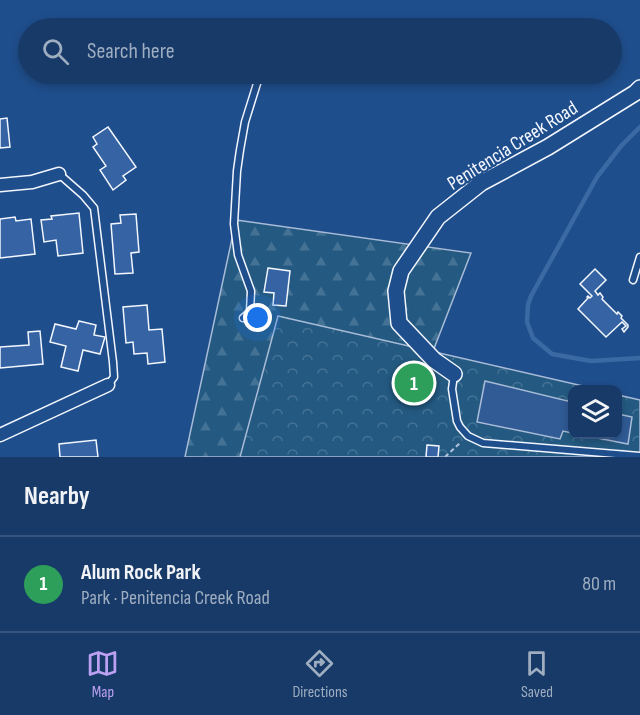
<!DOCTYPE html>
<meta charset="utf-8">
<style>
body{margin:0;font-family:"Sofia Sans Condensed",sans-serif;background:#244571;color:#f1f3f6}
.controls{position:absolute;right:18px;bottom:18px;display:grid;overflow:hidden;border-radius:12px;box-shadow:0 3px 9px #0003}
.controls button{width:54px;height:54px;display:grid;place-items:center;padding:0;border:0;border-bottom:2px solid #36547d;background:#173a69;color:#f1f3f6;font:30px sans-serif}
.you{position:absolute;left:258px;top:318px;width:21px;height:21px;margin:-15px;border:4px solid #fff;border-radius:50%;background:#1a73e8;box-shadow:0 0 0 9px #1a73e833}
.badge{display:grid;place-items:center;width:39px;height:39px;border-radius:50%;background:#bca0f2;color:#fff;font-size:20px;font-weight:700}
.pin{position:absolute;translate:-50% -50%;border:3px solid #fff;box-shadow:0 2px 6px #0006}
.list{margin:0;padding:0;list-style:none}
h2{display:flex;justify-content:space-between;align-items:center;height:78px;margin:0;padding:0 24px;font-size:26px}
h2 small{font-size:20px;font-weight:400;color:#9eadc0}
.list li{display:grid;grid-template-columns:39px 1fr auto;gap:18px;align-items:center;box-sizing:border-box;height:96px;padding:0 24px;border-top:2px solid #36547d}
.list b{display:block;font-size:22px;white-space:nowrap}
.list p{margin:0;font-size:20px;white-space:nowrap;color:#9eadc0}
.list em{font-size:20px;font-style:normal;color:#9eadc0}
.icon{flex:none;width:33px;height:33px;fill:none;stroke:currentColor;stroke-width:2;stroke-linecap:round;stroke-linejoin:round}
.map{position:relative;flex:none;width:640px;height:457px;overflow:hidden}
.search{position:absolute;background:#173a69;box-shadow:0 3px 9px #0003;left:18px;right:18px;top:18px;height:66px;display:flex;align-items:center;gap:15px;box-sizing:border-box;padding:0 21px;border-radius:33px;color:#9eadc0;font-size:22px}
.sheet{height:174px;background:#173a69}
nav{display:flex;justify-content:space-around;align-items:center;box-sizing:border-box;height:84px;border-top:2px solid #36547d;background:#173a69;font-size:16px;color:#9eadc0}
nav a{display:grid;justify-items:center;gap:3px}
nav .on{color:#bca0f2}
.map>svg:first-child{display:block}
</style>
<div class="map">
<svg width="640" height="457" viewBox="0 0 640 457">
<defs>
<pattern id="forest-firs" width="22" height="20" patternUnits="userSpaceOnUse" patternTransform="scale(1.5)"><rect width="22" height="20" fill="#245a82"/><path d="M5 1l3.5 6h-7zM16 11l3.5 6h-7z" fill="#447295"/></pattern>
<pattern id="park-crowns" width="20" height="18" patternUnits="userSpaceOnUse" patternTransform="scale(1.5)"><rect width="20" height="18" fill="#245a82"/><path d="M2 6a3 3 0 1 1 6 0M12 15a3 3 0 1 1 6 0" fill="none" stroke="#447295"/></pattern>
</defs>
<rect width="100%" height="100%" fill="#1f4e8c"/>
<!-- forest -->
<path fill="url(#forest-firs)" stroke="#a8bbd7" stroke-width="1.5" d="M236 220 471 253 392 457H185Z"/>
<!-- park -->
<path fill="url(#park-crowns)" stroke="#a8bbd7" stroke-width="1.5" d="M278 316 596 389 572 390V434H618V395L640 400V457H240Z"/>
<!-- parking -->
<g fill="#305b95" stroke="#a8bbd7" stroke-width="1.5">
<path d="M485 381 572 402V433L563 431 560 439 477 422Z"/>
<path d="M618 414 632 417 628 444 582 435 618 434Z"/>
</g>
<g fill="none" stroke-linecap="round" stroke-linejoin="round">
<!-- stream -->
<path stroke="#3b69a3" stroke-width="4.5" d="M640 127 621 146 597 177 531 296 528 305 527 322 533 338 552 354 591 361 640 358"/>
</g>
<!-- building -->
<g fill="#3563a3" stroke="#f2f6ff" stroke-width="1.5">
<path d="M7 118 10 147 0 148V119Z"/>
<path d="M108 127 136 167 123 176 126 180 113 190 100 170 106 166 93 147 97 144 93 137Z"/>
<path d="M79 213 83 253 58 256 56 240 44 242 41 220 52 219 51 216Z"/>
<path d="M136 214 139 252 131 253 133 273 115 274 111 224 121 223 120 215Z"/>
<path d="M15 217 16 221 31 219 35 254 0 258V219Z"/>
<path d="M268 268 290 271 286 306 273 305 274 293 264 292Z"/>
<path d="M595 269 606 280 595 291 598 295 600 293 603 297 602 299 617 314 618 312 622 316 621 318 628 325V327L624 332 622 329 626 326 622 322 606 337 578 309 588 298 587 297 588 296 590 298 592 296 580 284Z"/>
<path d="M147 305 149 330 162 329 165 362 148 364 147 353 134 354 133 342 126 343 123 307Z"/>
<path d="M79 321 96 325 94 335 105 337 100 354 83 350 78 371 61 367 66 346 50 342 55 324 76 329Z"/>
<path d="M40 331 43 364 0 368V347L29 345 28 332Z"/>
<path d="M96 440 98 457H60L59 444Z"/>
<path d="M427 445 439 446 438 457H426Z"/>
</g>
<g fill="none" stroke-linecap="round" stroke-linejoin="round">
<defs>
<g id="service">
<path d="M59 174 83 195 94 208 113 362 114 377 108 385"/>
<path d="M633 280 640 257"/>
<path d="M243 318 250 312 251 291 238 255 234 224 237 171 240 150 245 122 260 74"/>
<path d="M454 375 452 389 457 421 460 427 468 436 483 443 640 456"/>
</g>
<g id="minor">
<path d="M0 185 32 182 59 174"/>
<path d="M0 435 108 385"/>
</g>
<path id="tertiary" d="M454 374 434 360 399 323 396 291 401 271 438 217 481 183 548 147 635 93 640 88"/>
</defs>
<!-- service casing -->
<use href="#service" stroke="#f2f6ff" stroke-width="9"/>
<!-- minor casing -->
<use href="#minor" stroke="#f2f6ff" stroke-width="15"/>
<!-- tertiary casing -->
<use href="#tertiary" stroke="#f2f6ff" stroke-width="18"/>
<!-- path -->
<path stroke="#b3c4dc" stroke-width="2" stroke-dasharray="4.5 3" stroke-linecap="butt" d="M445 457 461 442"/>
<!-- service -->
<use href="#service" stroke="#1f4e8c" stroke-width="6"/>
<!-- minor -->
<use href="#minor" stroke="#1f4e8c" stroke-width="12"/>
<!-- tertiary -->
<use href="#tertiary" stroke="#1f4e8c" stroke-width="15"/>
</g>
<g text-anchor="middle" stroke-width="4.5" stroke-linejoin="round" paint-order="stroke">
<!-- street labels -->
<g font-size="20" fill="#f2f6ff" stroke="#1f4e8c">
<text transform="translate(512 145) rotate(-32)" y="7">Penitencia Creek Road</text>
</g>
</g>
</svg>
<div class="controls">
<button><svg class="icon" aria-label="layers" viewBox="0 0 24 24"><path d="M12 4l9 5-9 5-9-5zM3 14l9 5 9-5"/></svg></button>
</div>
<div class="you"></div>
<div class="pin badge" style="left:414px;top:383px;background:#2e9e5b">1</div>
<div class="search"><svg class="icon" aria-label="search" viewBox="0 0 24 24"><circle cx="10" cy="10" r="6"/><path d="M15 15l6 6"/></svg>Search here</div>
</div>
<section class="sheet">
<h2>Nearby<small></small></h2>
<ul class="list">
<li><span class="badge" style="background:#2e9e5b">1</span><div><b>Alum Rock Park</b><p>Park · Penitencia Creek Road</p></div><em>80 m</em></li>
</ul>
</section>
<nav>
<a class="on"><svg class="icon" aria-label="map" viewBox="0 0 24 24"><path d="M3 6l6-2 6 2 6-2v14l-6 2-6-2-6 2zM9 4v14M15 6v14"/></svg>Map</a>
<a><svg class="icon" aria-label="directions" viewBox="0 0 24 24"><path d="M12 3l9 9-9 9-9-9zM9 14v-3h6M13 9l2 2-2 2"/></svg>Directions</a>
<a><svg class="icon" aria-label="saved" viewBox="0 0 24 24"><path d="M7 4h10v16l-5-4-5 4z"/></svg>Saved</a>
</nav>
